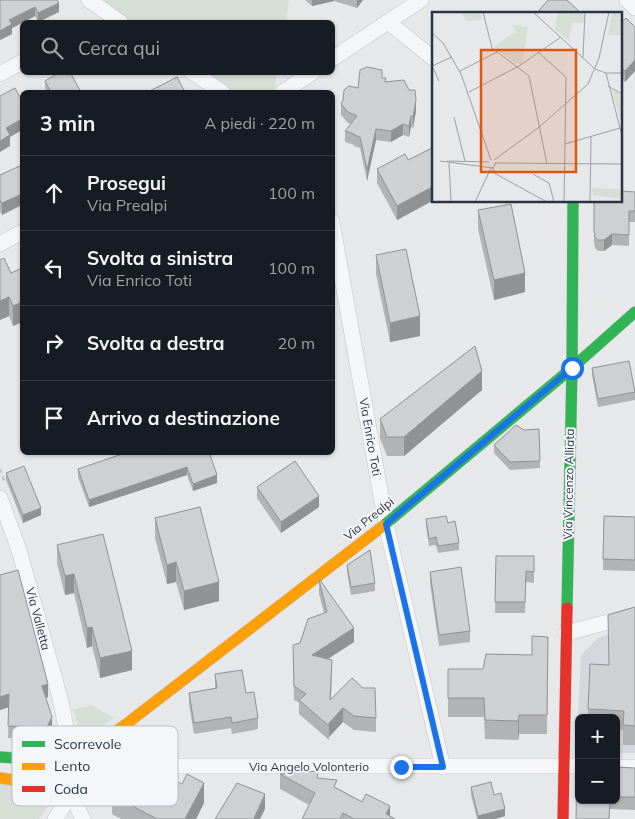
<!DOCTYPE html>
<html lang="it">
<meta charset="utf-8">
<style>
body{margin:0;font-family:Mulish,sans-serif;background:#20242c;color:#f1f3f6}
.controls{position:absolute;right:15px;bottom:15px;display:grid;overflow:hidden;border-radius:8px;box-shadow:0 1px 4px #0004}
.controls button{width:45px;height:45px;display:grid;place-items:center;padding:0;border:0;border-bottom:1px solid #363941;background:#171b24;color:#f1f3f6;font:25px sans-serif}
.stop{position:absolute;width:15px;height:15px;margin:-11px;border:4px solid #1a73e8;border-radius:50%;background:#fff}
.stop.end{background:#1a73e8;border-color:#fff;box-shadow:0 1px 5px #0008}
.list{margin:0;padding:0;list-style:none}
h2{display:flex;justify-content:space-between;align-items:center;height:65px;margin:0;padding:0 20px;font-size:21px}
h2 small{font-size:16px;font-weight:400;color:#9ea1a6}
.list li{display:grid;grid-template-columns:32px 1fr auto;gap:15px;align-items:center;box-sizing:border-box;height:75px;padding:0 20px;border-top:1px solid #363941}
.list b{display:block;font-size:19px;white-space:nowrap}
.list p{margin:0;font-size:16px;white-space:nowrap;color:#9ea1a6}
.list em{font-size:16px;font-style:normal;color:#9ea1a6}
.icon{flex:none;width:28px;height:28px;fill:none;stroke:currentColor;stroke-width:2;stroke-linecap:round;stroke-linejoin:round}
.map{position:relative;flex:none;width:635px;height:819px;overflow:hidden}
.search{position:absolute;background:#171b24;box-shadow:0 1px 4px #0004;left:20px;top:20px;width:315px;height:55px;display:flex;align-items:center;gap:12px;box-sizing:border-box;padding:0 18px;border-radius:8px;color:#9ea1a6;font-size:19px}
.panel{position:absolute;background:#171b24;box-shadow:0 1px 4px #0004;left:20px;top:90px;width:315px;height:365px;border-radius:8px}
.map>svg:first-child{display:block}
</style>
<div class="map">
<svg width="635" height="819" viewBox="0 0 635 819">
<rect width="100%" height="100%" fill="#e6e8ea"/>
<!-- built -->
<path fill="#d4d7dd" d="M635 626V753H616V718H579V741L577 739 581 655 598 638Z"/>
<!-- green -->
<g fill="#d6ded6">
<path d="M100 0H289L286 22H131Z"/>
<path d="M200 73H277L274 92H231Z"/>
<path d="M92 705 114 718 93 732 78 725 73 710Z"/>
<path d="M0 782 31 787 48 805 39 819H0Z"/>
</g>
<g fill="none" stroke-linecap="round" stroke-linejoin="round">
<defs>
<g id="street">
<path d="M89 0 120 22"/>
<path d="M627 0 635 8"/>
<path d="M388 22 434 59"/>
<path d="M332 59 421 0"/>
<path d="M192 72 222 92"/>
<path d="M0 74 22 62"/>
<path d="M283 92 313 72"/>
<path d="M332 222 386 524 443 767"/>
<path d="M0 244 22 232"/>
<path d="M0 498 19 550 60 698 69 742"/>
<path d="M566 633 635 615"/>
<path d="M160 766H579"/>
<path d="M616 767H635"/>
<path d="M80 797 78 809 83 819"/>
<path d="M55 819 70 796"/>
</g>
<g id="fast">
<path d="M383 526 572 368 635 312"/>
<path d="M567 608 572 368 573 201"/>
<path d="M0 757 29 759 52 755"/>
<path d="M103 779 160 766"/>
</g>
<g id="slow">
<circle cx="76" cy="769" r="28"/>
<path d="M89 744 111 735 125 725 383 526"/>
<path d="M0 778 54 786"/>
</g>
<path id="jam" d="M563 819 567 608"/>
</defs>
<!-- street casing -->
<use href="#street" stroke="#c4c6c8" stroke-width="16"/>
<!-- fast casing -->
<use href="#fast" stroke="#c4c6c8" stroke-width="12"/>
<!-- slow casing -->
<use href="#slow" stroke="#c4c6c8" stroke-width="12"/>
<!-- jam casing -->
<use href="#jam" stroke="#c4c6c8" stroke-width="12"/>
<!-- path -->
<path stroke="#c5c6ca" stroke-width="3" stroke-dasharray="4 4" stroke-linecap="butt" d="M0 469 5 483"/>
<!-- street -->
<use href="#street" stroke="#f5f6f7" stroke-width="15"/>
<!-- fast -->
<use href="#fast" stroke="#30b455" stroke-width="11"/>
<!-- slow -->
<use href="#slow" stroke="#ff9f0a" stroke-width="11"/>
<!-- jam -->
<use href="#jam" stroke="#e5322d" stroke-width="11"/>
</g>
<!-- wall -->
<g fill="#b1b3b5">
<path d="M0 0 59 12 38 22 35 16 12 28V34L0 40Z"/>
<path d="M305 0H363L357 8 334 1 312 6Z"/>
<path d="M621 23 635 27V71L625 82 621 78Z"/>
<path d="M382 78 386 82 416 111 413 128 411 127 409 137 403 135 391 142 376 140 367 181 360 148 354 146V145L345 142V131L351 124 348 123 341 115V104L358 88Z"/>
<path d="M45 81 81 92H47L45 88Z"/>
<path d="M434 147V200L397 220 377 183V169L408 160Z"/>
<path d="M22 165 2 215 0 212V175Z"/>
<path d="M635 192V222H629V246L612 245 604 251H598L595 248 594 242V201Z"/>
<path d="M478 210 525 292 494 300 478 229Z"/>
<path d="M376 255 420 336 390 342 376 274Z"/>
<path d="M0 260 11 273 22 268V322L13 326 9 316 0 320Z"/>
<path d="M592 368 635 391V400L598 407 592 375Z"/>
<path d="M482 390 404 456H387L380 438V419Z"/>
<path d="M539 429 540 468 510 470 494 453V445L524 430Z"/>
<path d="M127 452H160L161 455 217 483 193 491 187 475 89 507 78 477V469Z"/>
<path d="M6 473 41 515 23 523 6 480Z"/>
<path d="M257 487 319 507 281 533 257 498Z"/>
<path d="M604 516 635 517V571L603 570Z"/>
<path d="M155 518 219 601 184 610 176 582 167 584 155 538Z"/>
<path d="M426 519 448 523 459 543V550L438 553 436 545 429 546 426 526Z"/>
<path d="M57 545 132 670 100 678 92 646 87 648 74 593 65 595 57 564Z"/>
<path d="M496 556H534V583L526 582 525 613H495Z"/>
<path d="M347 565 375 583V591L351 595 347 572Z"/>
<path d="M430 572 470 631V642L439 646 430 583Z"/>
<path d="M0 575 48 697 46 698 52 730 47 740 8 738 9 707 0 710Z"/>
<path d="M319 580 354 642 328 659 332 674 331 699 376 718V732L354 730 343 722 329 737V740L299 714V703L294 700 293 659 300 643 324 613 319 594Z"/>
<path d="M635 607V745H623V730H616V718H588V709Z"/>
<path d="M548 637 547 734H519L518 740 485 739 484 717H448V669H483L532 655Z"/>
<path d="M215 674 246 693 258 718V729L232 734 231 728 194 734 189 704V693L215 688Z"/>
<path d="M616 767 635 768V810L610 809 579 800H616Z"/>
<path d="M280 774 318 778 395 819H302L309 805 280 789Z"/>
<path d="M182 784 204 803 196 819H121L112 814V795Z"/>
<path d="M471 787 494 795 505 816 495 819H477L471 795Z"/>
</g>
<!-- shaded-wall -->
<g fill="#909294">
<path d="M312 0H334V1L312 6Z"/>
<path d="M357 0H363L357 8Z"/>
<path d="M59 3V12L38 22V13Z"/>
<path d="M35 7V16L12 28V34L0 40V31L9 20Z"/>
<path d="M635 60V71L625 82V71Z"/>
<path d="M416 100V111L413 128V117Z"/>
<path d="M411 116V127L409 137V126Z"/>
<path d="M22 119V130L10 137V146L0 152V141L6 128Z"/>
<path d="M403 124V135L391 142V131Z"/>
<path d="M376 129V140L367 181V170Z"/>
<path d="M434 186V200L397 220V206Z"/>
<path d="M22 194V205L2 215V203Z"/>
<path d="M612 234V245L604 251V240Z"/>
<path d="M525 273V292L494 300V280Z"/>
<path d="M9 297V316L0 320V301Z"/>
<path d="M22 302V322L13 326V306Z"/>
<path d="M420 316V336L390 342V323Z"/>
<path d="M482 371V390L404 456V437Z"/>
<path d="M187 467V475L89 507V500Z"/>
<path d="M217 475V483L193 491V484Z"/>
<path d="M319 496V507L281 533V522Z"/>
<path d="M41 508V515L23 523V515Z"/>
<path d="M176 562V582L167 584V565Z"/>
<path d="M74 574V593L65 595V576Z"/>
<path d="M219 582V601L184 610V591Z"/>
<path d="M92 627V646L87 648V628Z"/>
<path d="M354 628V642L312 669V655Z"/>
<path d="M132 651V670L100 678V658Z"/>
<path d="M48 684V697L42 699V686Z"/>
<path d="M9 694V707L0 710V697Z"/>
<path d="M343 708V722L329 737V740V723Z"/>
<path d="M519 715V734L518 740V721Z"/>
<path d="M52 717V730L47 740V727Z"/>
<path d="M204 783V803L196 819H185Z"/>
<path d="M265 794V809L260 819H254Z"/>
<path d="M390 806V819L386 814Z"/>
<path d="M505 809V816L495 819H478V816Z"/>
</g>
<!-- building -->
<g fill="#ced0d3" stroke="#909294">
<path d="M0 0H57L59 3 38 13 35 7 9 20 12 24 0 31Z"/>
<path d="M548 0H567L582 14H536Z"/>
<path d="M626 18 635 27V60L625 71 621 67V23Z"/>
<path d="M367 67 382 70V78H386L385 82 404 80 409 90H415L416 100 413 117 411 116 409 126 403 124 391 131 376 129 367 170 360 137 354 135V134L345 131 357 116 348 112 341 104 343 100 344 90 349 86 358 88 360 70Z"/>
<path d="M60 72H70L81 92H51L45 81Z"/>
<path d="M177 77 185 92H148Z"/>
<path d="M15 88 22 101V119L6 128 10 135 0 141V96Z"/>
<path d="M434 147V186L397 206 377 169 405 154 408 160Z"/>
<path d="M22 165V194L2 203 0 200V175Z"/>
<path d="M621 191 635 192V211H629V235L612 234 604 240H598L595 237 594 231V201H621Z"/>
<path d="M511 204 525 273 494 280 478 210Z"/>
<path d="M406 249 420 316 390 323 376 255Z"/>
<path d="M4 258 11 273 22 268V302L13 306 9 297 0 301V260Z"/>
<path d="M475 346 482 371 404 437H387L380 419Z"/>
<path d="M629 361 635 392 598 399 592 368Z"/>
<path d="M516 425 524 430 539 429 540 461 510 462 494 445Z"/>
<path d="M128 452H160L161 455 167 452H209L217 475 193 484 187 467 89 500 78 469Z"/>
<path d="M295 461 319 496 281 522 257 487Z"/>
<path d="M24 466 41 508 23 515 6 473Z"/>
<path d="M200 507 219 582 184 591 176 562 167 565 155 518Z"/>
<path d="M446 516 448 523 455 521 459 543 438 546 436 537 429 539 426 519Z"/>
<path d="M604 516 635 517V560L603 559Z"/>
<path d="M103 534 132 651 100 658 92 627 87 628 74 574 65 576 57 545Z"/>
<path d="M370 550 375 583 351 587 347 565Z"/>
<path d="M496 556H534V572L526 571 525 602H495Z"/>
<path d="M461 567 470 631 439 635 430 572Z"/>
<path d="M18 570 48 684 42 686 52 717 47 727 8 726 9 694 0 697V575Z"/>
<path d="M319 580H320L354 628 312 655 332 660 330 700 352 678 363 688H375L376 718 354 716 343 708 329 723V726L299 700 306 694 294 686 293 645 300 643 308 619 327 612Z"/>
<path d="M635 607V726L623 725 624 711 588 709 590 664 609 665 608 615Z"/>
<path d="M532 636 548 637 547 715H519L518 721 485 720 484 698H448V669H483L486 654 532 655Z"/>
<path d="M242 670 246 693 254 692 258 718 232 723 231 717 194 723 189 693 217 688 215 674Z"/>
<path d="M577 767H579V800H610L609 819H576Z"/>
<path d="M616 767 635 768V797H616Z"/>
<path d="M133 770H156L182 784 187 774 204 783 185 819H157L112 795 120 778H130Z"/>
<path d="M318 771 317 778 337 780 334 787 362 802 366 794 390 806 386 814 395 819H354L343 813 340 819H302L315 793 280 774Z"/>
<path d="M491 782 494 795 501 793 505 809 478 816 471 787Z"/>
<path d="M237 783 265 794 254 818 256 819H215Z"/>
</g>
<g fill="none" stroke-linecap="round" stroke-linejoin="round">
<!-- route -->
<path stroke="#1a73e8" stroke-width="6" d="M401 767H443L386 524 572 368"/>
</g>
<g text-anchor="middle" stroke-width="4" stroke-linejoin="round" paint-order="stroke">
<!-- street labels -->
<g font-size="12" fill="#2b3445" stroke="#f4f6f9">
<text transform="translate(370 437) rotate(80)" y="4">Via Enrico Toti</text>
<text transform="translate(569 484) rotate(-89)" y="4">Via Vincenzo Alliata</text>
<text transform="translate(369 519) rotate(-39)" y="4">Via Prealpi</text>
<text transform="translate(38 619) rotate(75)" y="4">Via Valletta</text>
<text x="309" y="771">Via Angelo Volonterio</text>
</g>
</g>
<!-- overview -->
<g transform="translate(432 12)">
<rect width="190" height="190" fill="#e6e8ea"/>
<path d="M28 0H49L50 8 35 9ZM126 0H152V11H140L137 29 123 17ZM180 0H190V23H176ZM80 13 96 15 90 52H84L62 35 84 19ZM180 77 190 84V115ZM160 176 189 177 190 187 161 183Z" fill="#d6ded6"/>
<path fill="none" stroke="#9ba0a8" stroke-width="1" d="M51 0 60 36 97 64 115 152M101 0 163 57 174 61H190M0 21 11 31 29 62 59 148M107 41 134 65 132 190M151 45 153 0M0 54 20 45M0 54 7 69M28 59 65 40M174 61 190 124M176 74 190 82M37 80 87 54 129 25M22 105 33 149M133 132 188 116M62 148 106 116 156 72 167 46 177 0M8 149 61 156 64 150M15 149 57 150M17 151 19 190M64 151 190 152M61 156 62 161 115 190M101 162 117 171 122 190M43 190 59 156M158 190 159 125"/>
<path fill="#df570f" fill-opacity="0.15" stroke="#df570f" stroke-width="2.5" d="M49 38H144V160H49Z"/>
<rect width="190" height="190" fill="none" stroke="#2b3445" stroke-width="2.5"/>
</g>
<!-- legend -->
<rect x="12" y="726" width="166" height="80" rx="8" fill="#f4f6f9" stroke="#b8bcc3" stroke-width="1"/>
<rect x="22" y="741" width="23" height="6" fill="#30b455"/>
<rect x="22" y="763" width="23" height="7" fill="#ff9f0a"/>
<rect x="22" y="786" width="23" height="6" fill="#e5322d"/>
<g font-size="14" fill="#2b3445">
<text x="54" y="749">Scorrevole</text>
<text x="54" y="771">Lento</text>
<text x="54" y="794">Coda</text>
</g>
</svg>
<div class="controls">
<button>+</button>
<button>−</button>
</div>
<div class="stop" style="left:572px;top:368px"></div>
<div class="stop end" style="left:401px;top:767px"></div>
<div class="search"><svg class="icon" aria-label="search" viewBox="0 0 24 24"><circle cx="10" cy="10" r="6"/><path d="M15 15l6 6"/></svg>Cerca qui</div>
<section class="panel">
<h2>3 min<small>A piedi · 220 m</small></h2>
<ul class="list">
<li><svg class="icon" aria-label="ahead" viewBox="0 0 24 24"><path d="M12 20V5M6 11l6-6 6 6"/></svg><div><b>Prosegui</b><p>Via Prealpi</p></div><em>100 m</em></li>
<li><svg class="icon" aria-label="left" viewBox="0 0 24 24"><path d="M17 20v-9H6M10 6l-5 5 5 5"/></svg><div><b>Svolta a sinistra</b><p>Via Enrico Toti</p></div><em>100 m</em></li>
<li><svg class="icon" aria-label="right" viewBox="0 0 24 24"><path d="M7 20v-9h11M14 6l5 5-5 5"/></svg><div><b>Svolta a destra</b></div><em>20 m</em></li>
<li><svg class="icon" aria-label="arrive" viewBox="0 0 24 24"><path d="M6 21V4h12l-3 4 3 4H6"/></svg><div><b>Arrivo a destinazione</b></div></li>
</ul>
</section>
</div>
